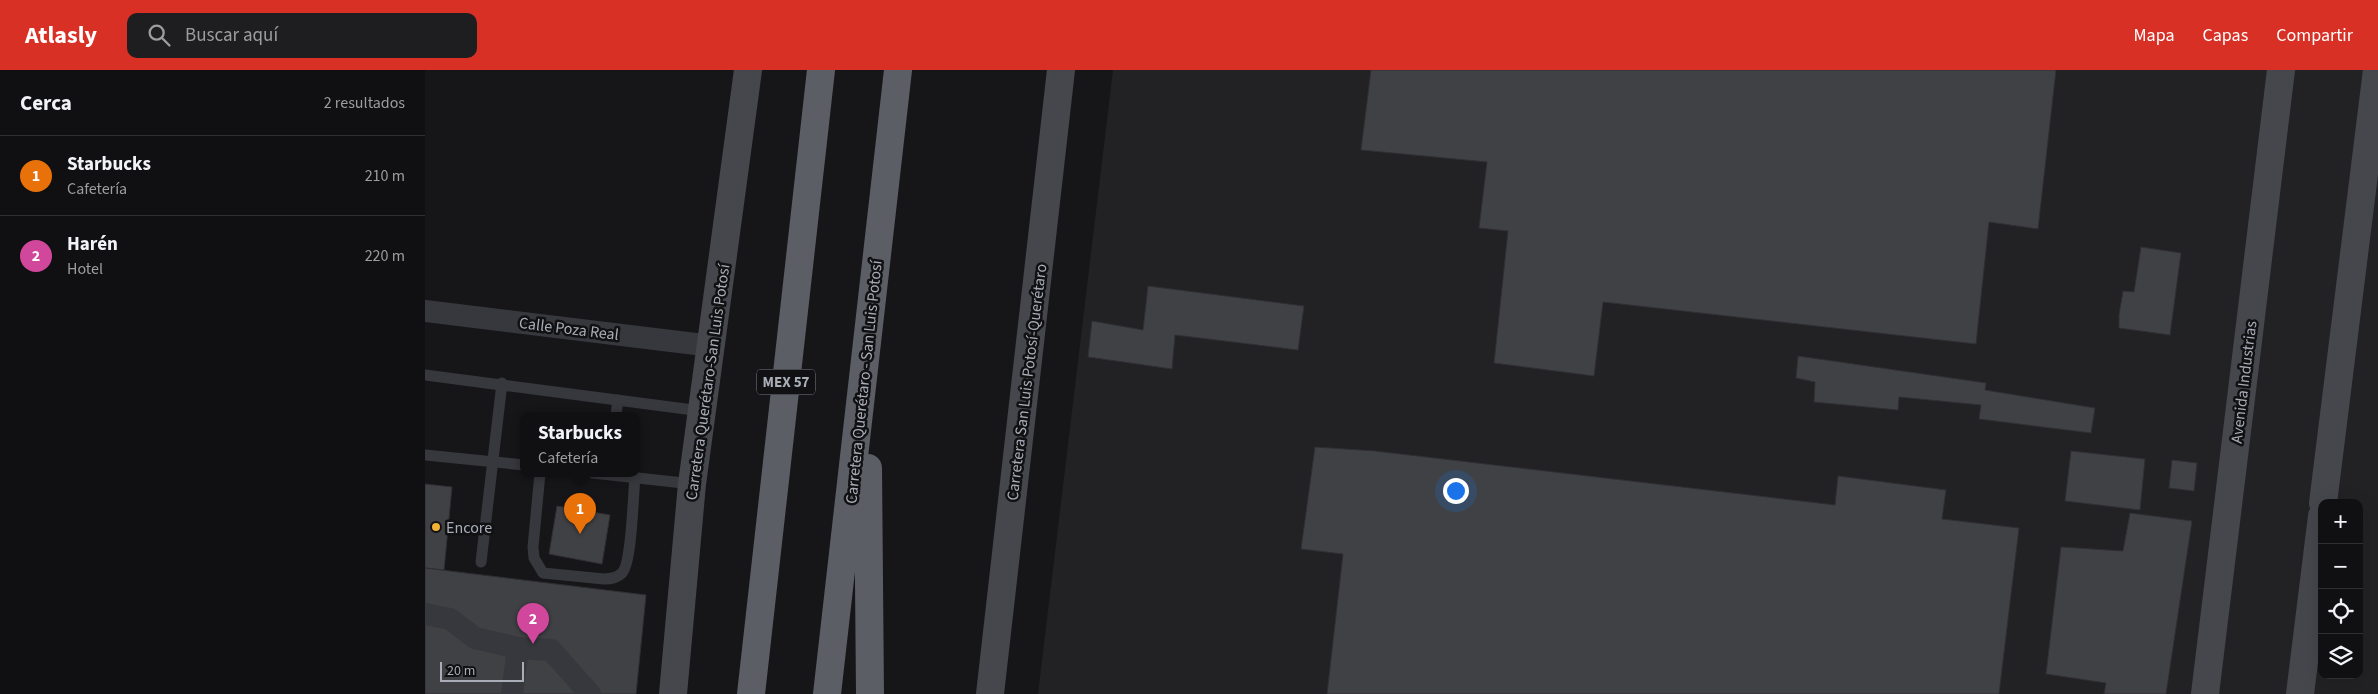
<!DOCTYPE html>
<html lang="es">
<meta charset="utf-8">
<style>
body{margin:0;font-family:"Source Sans 3",sans-serif;background:#1e1e20;color:#f1f3f6}
.controls{position:absolute;right:15px;bottom:15px;display:grid;overflow:hidden;border-radius:10px;box-shadow:0 5px 20px #0002}
.controls button{width:45px;height:45px;display:grid;place-items:center;padding:0;border:0;border-bottom:1px solid #303032;background:#101012;color:#f1f3f6;font:25px sans-serif}
.scale{position:absolute;left:15px;bottom:12px;width:84px;box-sizing:border-box;padding-left:5px;border:2px solid #a8adb8;border-top:0;font-size:14px;line-height:18px;white-space:nowrap;color:#a8adb8;-webkit-text-stroke:4px #111113;paint-order:stroke}
.you{position:absolute;left:1030px;top:420px;width:18px;height:18px;margin:-12px;border:4px solid #fff;border-radius:50%;background:#1a73e8;box-shadow:0 0 0 8px #1a73e833}
.badge{display:grid;place-items:center;width:32px;height:32px;border-radius:50%;background:#d93025;color:#fff;font-size:16px;font-weight:700}
.pin{position:absolute;translate:-50% -41px;filter:drop-shadow(0 1px 2px #0008)}
.pin::after{content:'';position:absolute;top:26px;width:18px;height:15px;background:inherit;clip-path:polygon(0 0,100% 0,50% 100%)}
.popup{position:absolute;left:95px;top:342px;width:120px;height:65px;box-sizing:border-box;display:grid;place-content:center;border-radius:10px;background:#101012;filter:drop-shadow(0 1px 4px #0005);font-size:16px;white-space:nowrap;color:#9c9d9f}
.popup b{font-size:19px;color:#f1f3f6}
.popup::after{content:'';position:absolute;left:50%;top:100%;margin-left:-10px;border:10px solid transparent;border-top-color:#101012}
.list{margin:0;padding:0;list-style:none}
h2{display:flex;justify-content:space-between;align-items:center;height:65px;margin:0;padding:0 20px;font-size:21px}
h2 small{font-size:16px;font-weight:400;color:#9c9d9f}
.list li{display:grid;grid-template-columns:32px 1fr auto;gap:15px;align-items:center;box-sizing:border-box;height:80px;padding:0 20px;border-top:1px solid #303032}
.list b{display:block;font-size:19px;white-space:nowrap}
.list p{margin:0;font-size:16px;white-space:nowrap;color:#9c9d9f}
.list em{font-size:16px;font-style:normal;color:#9c9d9f}
.icon{flex:none;width:28px;height:28px;fill:none;stroke:currentColor;stroke-width:2;stroke-linecap:round;stroke-linejoin:round}
.map{position:relative;flex:none;width:1953px;height:624px;overflow:hidden}
header{display:flex;align-items:center;gap:30px;box-sizing:border-box;height:70px;padding:0 25px;background:#d93025;color:#fff}
header strong{font-size:24px}
nav{display:flex;gap:28px;margin-inline-start:auto;font-size:18px}
.search{width:350px;height:45px;background:#1e1e20;display:flex;align-items:center;gap:12px;box-sizing:border-box;padding:0 18px;border-radius:10px;color:#9c9d9f;font-size:19px}
main{display:flex}
aside{flex:1;background:#101012}
.map>svg:first-child{display:block}
</style>
<header>
<strong>Atlasly</strong>
<div class="search"><svg class="icon" aria-label="search" viewBox="0 0 24 24"><circle cx="10" cy="10" r="6"/><path d="M15 15l6 6"/></svg>Buscar aquí</div>
<nav><a>Mapa</a><a>Capas</a><a>Compartir</a></nav>
</header>
<main>
<aside>
<h2>Cerca<small>2 resultados</small></h2>
<ul class="list">
<li><span class="badge" style="background:#e8710a">1</span><div><b>Starbucks</b><p>Cafetería</p></div><em>210 m</em></li>
<li><span class="badge" style="background:#d1479c">2</span><div><b>Harén</b><p>Hotel</p></div><em>220 m</em></li>
</ul>
</aside>
<div class="map">
<svg width="1953" height="624" viewBox="0 0 1953 624">
<rect width="100%" height="100%" fill="#161618"/>
<!-- built -->
<path fill="#222225" fill-rule="evenodd" d="M688 0H1953V624H613ZM1897 433H1934V605H1897Z"/>
<!-- building -->
<g fill="#404145" stroke="#303034">
<path d="M946 0H1631L1613 159 1564 152 1551 274 1178 232 1169 306 1069 293 1083 161 1054 158 1062 92 936 80Z"/>
<path d="M1716 177 1756 183 1745 265 1694 258V245L1698 221 1709 222Z"/>
<path d="M723 216 879 236 873 280 750 265 747 299 663 287 667 251 718 260Z"/>
<path d="M1373 286 1561 313 1560 320 1670 338 1666 363 1554 349 1556 335 1474 327 1473 340 1389 332 1390 312 1371 308Z"/>
<path d="M890 377 950 381 1410 435 1413 406 1521 420 1517 449 1594 458 1574 624H902L918 484 876 479Z"/>
<path d="M1646 381 1720 389 1715 440 1640 431Z"/>
<path d="M1747 390 1772 393 1769 421 1744 418Z"/>
<path d="M0 414 27 417 19 500 0 498Z"/>
<path d="M132 436 185 445 177 494 124 484Z"/>
<path d="M1705 443 1767 451 1741 624H1679L1681 613 1621 604 1636 477 1698 481Z"/>
<path d="M0 498 221 525 211 624H0Z"/>
</g>
<g fill="none" stroke-linecap="round" stroke-linejoin="round">
<!-- service -->
<g stroke="#37383d" stroke-width="11">
<path d="M0 305 276 341"/>
<path d="M191 345 193 330"/>
<path d="M0 385 99 395"/>
<path d="M115 403 108 477 109 488 118 503 179 509C185 509 192 508 197 503 207 493 208 425 210 407"/>
<path d="M168 403 267 414"/>
<path d="M56 492 77 313"/>
</g>
<!-- minor -->
<g stroke="#37383d" stroke-width="22">
<path d="M0 241 287 276"/>
<path d="M0 544 25 549 50 568 93 578 126 580 165 624"/>
<path d="M87 624 93 578"/>
</g>
<!-- secondary -->
<g stroke="#45474d" stroke-width="28">
<path d="M1898 433 1952 0"/>
<path d="M248 624 267 414 323 0"/>
<path d="M565 624 636 0"/>
<path d="M1780 624 1856 0"/>
<path d="M1875 624 1897 446"/>
</g>
<!-- trunk -->
<g stroke="#5b5e65" stroke-width="28">
<path d="M443 398 445 624"/>
<path d="M326 624 396 0"/>
<path d="M402 624 473 0"/>
</g>
</g>
<!-- markers -->
<circle fill="#f2b134" stroke="#111113" stroke-width="2" cx="11" cy="457" r="5"/>
<g text-anchor="middle" stroke-width="5" stroke-linejoin="round" paint-order="stroke">
<!-- shield labels -->
<rect fill="#111113" stroke="#7b7e86" stroke-width="1" x="332" y="299.5" width="58" height="25" rx="4"/>
<g font-size="15" font-weight="bold" fill="#a8adb8">
<text x="361" y="317">MEX 57</text>
</g>
<!-- street labels -->
<g font-size="16" fill="#a8adb8" stroke="#111113">
<text transform="translate(144 258) rotate(7)" y="6">Calle Poza Real</text>
<text transform="translate(282 312) rotate(-82)" y="6">Carretera Querétaro-San Luis Potosí</text>
<text transform="translate(438 312) rotate(-84)" y="6">Carretera Querétaro - San Luis Potosí</text>
<text transform="translate(601 312) rotate(-83)" y="6">Carretera San Luis Potosí-Querétaro</text>
<text transform="translate(1818 312) rotate(-83)" y="6">Avenida Industrias</text>
</g>
<!-- poi labels -->
<g font-size="16" fill="#a8adb8" stroke="#111113" text-anchor="start">
<text x="21" y="463">Encore</text>
</g>
</g>
</svg>
<div class="controls">
<button>+</button>
<button>−</button>
<button><svg class="icon" aria-label="locate" viewBox="0 0 24 24"><circle cx="12" cy="12" r="6"/><path d="M12 2v4M12 18v4M2 12h4M18 12h4"/></svg></button>
<button><svg class="icon" aria-label="layers" viewBox="0 0 24 24"><path d="M12 4l9 5-9 5-9-5zM3 14l9 5 9-5"/></svg></button>
</div>
<div class="scale">20 m</div>
<div class="you"></div>
<div class="pin badge" style="left:155px;top:464px;background:#e8710a">1</div>
<div class="popup"><b>Starbucks</b>Cafetería</div>
<div class="pin badge" style="left:108px;top:574px;background:#d1479c">2</div>
</div>
</main>
